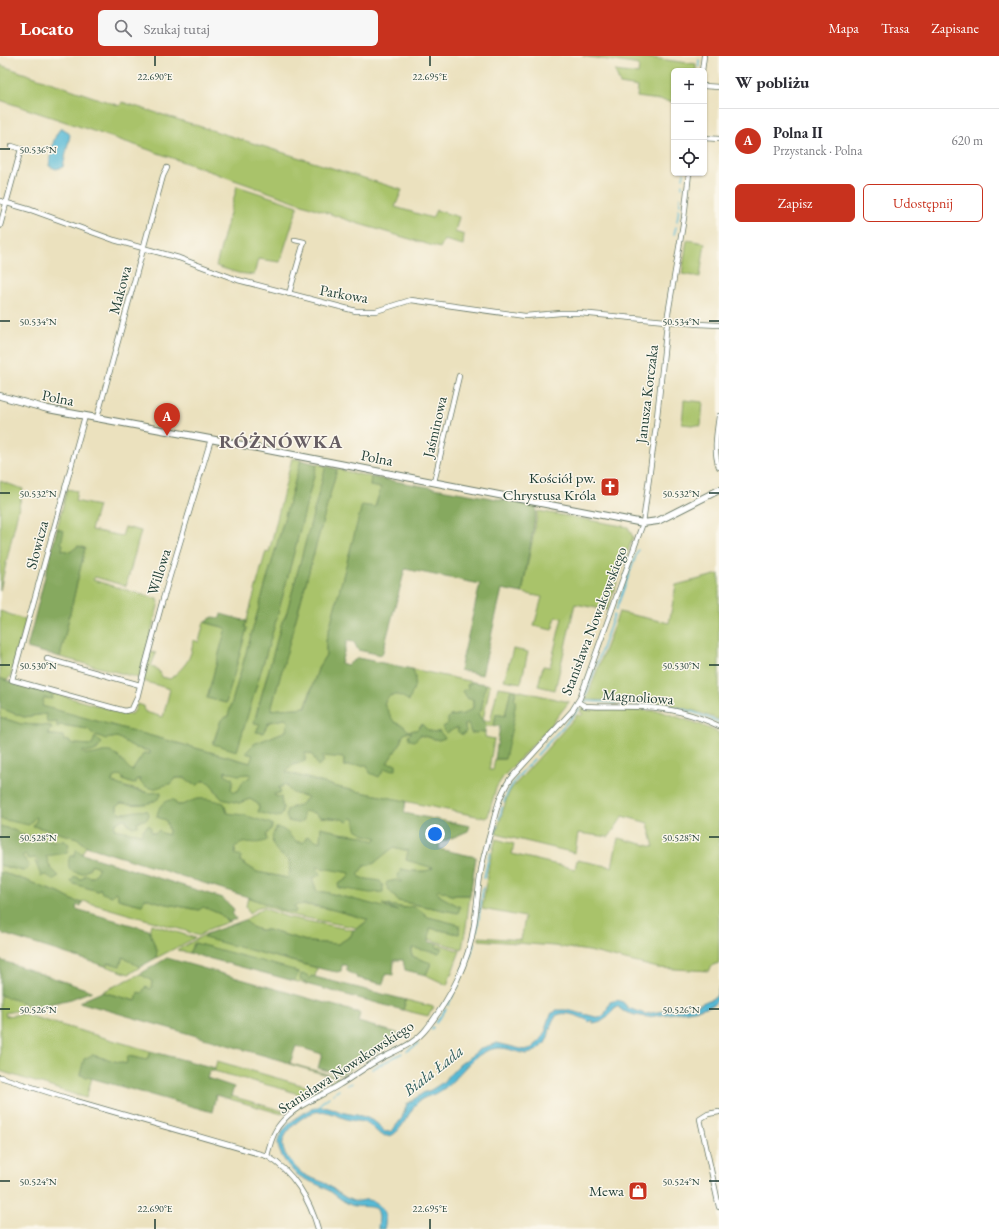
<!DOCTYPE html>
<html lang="pl">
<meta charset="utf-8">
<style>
body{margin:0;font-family:"EB Garamond",serif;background:#f7f7f7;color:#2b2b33}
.controls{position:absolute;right:12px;top:12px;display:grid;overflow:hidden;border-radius:6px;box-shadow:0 1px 3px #0004}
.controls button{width:36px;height:36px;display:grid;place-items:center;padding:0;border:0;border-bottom:1px solid #e1e1e2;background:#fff;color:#2b2b33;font:20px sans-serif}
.you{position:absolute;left:435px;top:778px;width:14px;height:14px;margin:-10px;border:3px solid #fff;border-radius:50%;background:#1a73e8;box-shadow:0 0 0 6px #1a73e833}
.badge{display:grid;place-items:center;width:26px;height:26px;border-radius:50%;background:#c8321e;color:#fff;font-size:13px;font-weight:700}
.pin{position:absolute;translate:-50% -33px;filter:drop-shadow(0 1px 2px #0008)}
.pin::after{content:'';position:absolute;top:21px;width:14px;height:12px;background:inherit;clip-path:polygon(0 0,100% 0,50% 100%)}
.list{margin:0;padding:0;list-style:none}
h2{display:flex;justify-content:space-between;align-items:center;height:52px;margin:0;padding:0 16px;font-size:17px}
h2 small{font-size:13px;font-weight:400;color:#7c7c81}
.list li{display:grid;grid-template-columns:26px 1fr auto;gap:12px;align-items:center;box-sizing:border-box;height:64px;padding:0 16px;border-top:1px solid #e1e1e2}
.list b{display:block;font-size:15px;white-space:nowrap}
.list p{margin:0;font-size:13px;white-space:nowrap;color:#7c7c81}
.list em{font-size:13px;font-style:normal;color:#7c7c81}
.actions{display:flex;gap:8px;padding:12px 16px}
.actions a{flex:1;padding:9px 0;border:1px solid #c8321e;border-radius:6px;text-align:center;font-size:14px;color:#c8321e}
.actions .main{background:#c8321e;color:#fff}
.icon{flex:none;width:22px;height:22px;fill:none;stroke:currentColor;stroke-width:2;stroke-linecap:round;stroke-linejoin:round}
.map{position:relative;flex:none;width:719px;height:1173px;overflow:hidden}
header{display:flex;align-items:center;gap:24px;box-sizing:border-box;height:56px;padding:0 20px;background:#c8321e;color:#fff}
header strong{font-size:19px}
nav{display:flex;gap:22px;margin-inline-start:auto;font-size:14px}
.search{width:280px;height:36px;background:#f7f7f7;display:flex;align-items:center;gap:10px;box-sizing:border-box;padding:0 14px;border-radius:6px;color:#7c7c81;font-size:15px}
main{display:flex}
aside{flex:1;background:#fff}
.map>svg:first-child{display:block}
</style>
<header>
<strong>Locato</strong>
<div class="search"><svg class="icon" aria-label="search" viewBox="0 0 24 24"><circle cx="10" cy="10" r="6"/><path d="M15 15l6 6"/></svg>Szukaj tutaj</div>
<nav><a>Mapa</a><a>Trasa</a><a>Zapisane</a></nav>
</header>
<main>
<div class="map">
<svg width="719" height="1173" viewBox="0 0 719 1173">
<rect width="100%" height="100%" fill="#fbf7ec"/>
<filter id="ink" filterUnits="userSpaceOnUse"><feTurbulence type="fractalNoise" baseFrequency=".025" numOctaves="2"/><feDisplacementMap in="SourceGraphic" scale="8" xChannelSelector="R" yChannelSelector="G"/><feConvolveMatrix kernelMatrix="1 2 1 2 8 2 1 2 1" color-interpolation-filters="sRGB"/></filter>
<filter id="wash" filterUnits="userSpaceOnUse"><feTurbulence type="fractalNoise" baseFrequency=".012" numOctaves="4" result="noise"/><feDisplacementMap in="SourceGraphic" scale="16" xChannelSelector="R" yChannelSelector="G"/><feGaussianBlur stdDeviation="0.9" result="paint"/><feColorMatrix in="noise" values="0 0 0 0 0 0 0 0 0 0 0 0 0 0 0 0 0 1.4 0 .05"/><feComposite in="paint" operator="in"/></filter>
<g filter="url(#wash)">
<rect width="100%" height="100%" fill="#ebe1be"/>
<!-- green -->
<g fill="#a9c36a" stroke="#64804f">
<path d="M583 0H637L696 8V15H674V46L637 41 638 31 620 28 615 15 638 18 639 9Z"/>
<path d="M0 9 120 50 122 46 402 134 395 151 432 162 436 154 459 161 455 176 464 179 463 189 444 184 440 192 356 167 141 91 0 44Z"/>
<path d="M237 130 298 150 280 206 258 203 254 219 238 217 216 210Z"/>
<path d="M687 184 705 187 700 221 682 218Z"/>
<path d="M684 344 703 346 701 370 682 368Z"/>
<path d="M292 402 301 404 228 660 221 664 213 687 237 695 278 558 317 408 326 410 286 559 282 566 254 666 260 668 285 663 288 665 286 675 254 688 246 697 253 699 251 707 41 650 44 642 53 637 119 656 123 658H132L135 654 137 648 144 650 145 656 163 661 170 633 143 625 151 596 156 597 151 610 158 614 162 621 170 623C184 611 192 604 193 584L199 586 204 566 226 572 207 642 226 647 247 572 245 571 266 495 269 496Z"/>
<path d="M337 413 371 421 370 430 381 431 375 451 362 450 326 585V599L319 610 305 651C294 653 283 652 271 654Z"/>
<path d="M0 425 23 433 0 534Z"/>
<path d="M67 433 77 435 75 445 98 450 91 474 122 480 125 471 141 475 126 530 95 521 93 524 157 543 159 546 139 622 60 601 85 492 78 490 71 496 62 494 60 487 63 475 57 473Z"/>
<path d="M538 455 628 471 633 481 607 554 575 548 555 634 538 630 543 610 550 611 562 562 556 561 552 574 534 570 542 541 522 537Z"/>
<path d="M719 518V664C677 645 632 645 586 644L619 556 669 567 676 529Z"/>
<path d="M0 555 26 564 11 620 7 624 0 622Z"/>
<path d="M513 593 528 596 521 627 504 624Z"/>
<path d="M412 613 473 626 467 629 473 643V652L464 658 450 660 449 668 443 671 459 673 461 678H464L466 675 465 672V668L468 667 471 677 485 676V681L494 683 489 714H493L495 703H504L516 644H514L516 634 569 646 550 670 503 721 496 732 488 760 486 762 341 732 286 716 291 710 305 705V697L344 702V710L387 707 402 685V681L405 677 412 676 410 678 419 679 439 684 440 676H431L425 673 408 675C404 671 398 670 394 666 390 661 387 654 384 648 389 635 399 638 409 644L414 616Z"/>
<path d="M486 628 490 629 483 664 490 666 498 631 511 633 505 660 496 658 494 670H486L479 661 478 658 481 655Z"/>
<path d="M0 652 24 661 46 658 61 669 88 673 93 678 112 682 117 681 136 692 150 695V698L144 697 132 715 125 709 117 699 102 696C95 699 89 701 82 697V695L97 694 99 691 95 681 93 689 73 688 67 684 64 685 55 679H49L48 675 51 670 21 668 0 661Z"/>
<path d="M582 653H615L659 655 699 668 719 677V907L713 909 709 915 658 912 589 895 554 890 479 884V881L521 884 525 861 482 853 489 808 496 783 514 788 512 798 575 813 577 804 612 811 618 782 654 791 648 767 623 760 609 781 578 777 575 797 496 778 507 741 511 733 578 658 581 660 583 658 580 656Z"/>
<path d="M225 715 248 718 251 719 238 735 233 736 231 733 233 725 225 718Z"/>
<path d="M120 719 123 722V724L133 728 136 723 164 729C176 722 181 718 192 728 215 720 209 730 222 743L239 747 250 743 258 748 259 752H283L281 745V741L274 740C274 734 279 731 284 728L287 729C291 740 298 737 308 741L299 750 292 751 288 765 299 767 303 754 315 757 320 761 342 763 348 766 352 762 355 764 366 779 377 781 374 785 362 780 339 777 321 771 320 787C308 786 298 790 290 780L281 799 289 804 290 814 288 822 257 816 240 805 235 798 234 792 239 787 266 779 269 774 227 757 225 752 193 745 187 748 177 749 158 756 157 761 166 764 169 775 168 779 162 777H152L145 771 141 779 114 773 115 768 121 764 125 763 128 768 138 769 135 755 129 757H119L117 754V749L121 747 150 737C137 733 124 732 112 726L113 722Z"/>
<path d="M35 761 37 763 33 770 78 782 86 790 82 798 88 815 92 808 99 812 93 821H89L88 819 84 822 80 823 74 828 98 835 100 832 115 836 118 838V843L142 849 145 842 162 847 199 854 203 850 220 858 228 866 209 873 199 880 186 875 83 845 82 847 74 845 59 837 42 831 28 825 0 816V809L23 815 28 807 22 800 25 798 39 804 40 807 39 808 37 806 47 819 59 820 50 811 45 800 64 785H53L35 780 26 781 19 778 16 775 0 770V763L8 764Z"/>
<path d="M393 791 409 795 406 804 433 811 428 815H413L399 819 397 822 402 825 388 832 392 837 398 845 458 857 460 851 440 840 437 835 439 833 451 839H470L466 871 462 893 428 883 430 872 459 878 460 869 428 861 419 853 384 849 401 856 325 836H317L312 821H316V810L351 817 347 823 338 828 339 832H348L370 824 361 822 358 818 364 810 373 808Z"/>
<path d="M248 841 282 854 299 848 330 853 366 863 368 864 358 872 290 859 264 850 259 851 249 858 246 850Z"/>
<path d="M263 852 287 861 353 874 351 880 338 888 310 886 268 874H260L252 871 245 864Z"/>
<path d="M151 868 195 882 156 902C158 887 146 881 151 868Z"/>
<path d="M206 878 205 882 317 912 315 921 312 920 306 928 294 925 299 917 194 887 189 897 177 894Z"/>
<path d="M436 887 460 895 447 929 426 919 431 908 412 900V892H442H437Z"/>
<path d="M123 901 140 911 129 918 105 910Z"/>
<path d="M140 918 152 925 151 933 142 937 136 945 102 936Z"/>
<path d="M0 939 36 951 5 957 6 960 23 958 150 995 147 1004 128 1000 126 1008 92 999 80 1019 92 1022 86 1042 0 1015Z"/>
<path d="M406 944 434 951 428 960 403 954Z"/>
<path d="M217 1005 319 1034 337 1022 289 1008V1007L341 1022 307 1041 283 1033 214 1015Z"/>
<path d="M231 1040 283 1055 288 1051 289 1053 282 1058 230 1043Z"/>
</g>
<!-- forest -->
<g fill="#86a95e" stroke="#527349" fill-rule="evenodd">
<path d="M301 404 317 408 278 558 237 695 213 688 221 664 228 660Z"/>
<path d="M326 410 337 413 271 654C283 652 294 653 306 651L319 610 326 599V585L362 449 375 451 381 432 370 430 371 421 537 450 522 537 502 533 482 619 460 614 480 528 405 513 382 599 358 594 354 586 347 585 341 607 347 609 358 602 412 613C419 623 413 634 409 645 399 638 389 634 384 648L394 666 404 670 408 675 416 674 422 668C427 675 431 676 440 676L445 682 439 684 420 679 415 685 410 684 408 680 412 676 405 677 402 681V685L387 707 396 708V714L384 713 379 721 370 717 367 709 344 710V702L323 700V707L318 710 312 698 305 697V705L291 710 286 716 341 732 406 745 404 757 470 770 468 775 440 787 439 793 476 801 470 839H451L445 835 442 836 439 833 437 835 440 840 460 851 458 857 398 845C394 839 389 835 386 829L387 826 396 824 400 826 402 825 397 822 401 813C412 815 423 818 433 812L406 804 408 795 394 791 373 808 364 810 358 818 361 822 380 825 383 830V836L370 837 339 832 338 828 347 823 350 817 316 811 321 818 316 821 312 822 317 836H325L398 855 382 848 405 852 411 850 419 853 428 861 460 869 459 878 430 872 429 886 436 887 437 892H442L439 897 412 892V900L431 907 426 919 405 914 403 904H394L393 919 386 918 383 928 357 922 356 920 347 915V910L345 909H342L341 915 337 916 326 914 204 882 206 878 245 864 252 871 259 874H268L310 886 338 888 351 880 353 874C359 872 363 869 368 864L366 863C350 859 307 844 294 850L296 854 295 857 282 854 248 841 86 790 77 782 33 770 37 763 35 761 29 769 0 763V661L21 668 51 670 52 673 48 675 49 679H55L63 680 64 685 67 684 73 688 92 689 95 681 102 687C95 695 94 698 83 695V697C93 702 100 694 110 696 119 699 125 709 132 715L144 697 150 698V695L136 692 117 681 106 683 93 678 88 673 61 669 57 671V666L47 667 46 658 24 661 0 652V622L23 631 53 637 52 643 44 642 42 650 250 707 253 699 245 697 254 688 286 675 288 665 285 663 269 666 263 677 256 676 260 668 254 667 282 566 286 559ZM225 715 238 719 248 718 251 719 248 723 244 724 238 735 233 736 231 733 233 725 232 722 225 718ZM120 719 123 722V724L133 728 136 727 137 723H140V726C153 738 157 730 170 728L175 722H186L192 728 198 729 203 724C214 727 215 736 222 743L239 747 250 743 258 748 259 752 258 756 276 761 281 760C286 753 281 748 281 741L275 740 274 738 281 737 279 731H282L284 728 287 729C292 741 298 737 308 741 302 750 295 750 287 754L286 760 288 765 299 767 303 765V755L315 757 320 761 342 763 348 766 352 762 355 764 356 773 366 779 377 782 374 785 362 780 339 777 321 771 320 786 307 780 304 786C293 789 291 777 282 773 280 772 278 772 276 772 267 788 276 796 289 804L290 814 288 822 257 816 240 805 241 800 235 798 236 794 234 792C246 781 255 791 267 784L266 779 272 772V768L244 759 227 757 224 747C216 745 207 742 198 743 190 744 185 750 177 749L174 744C163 743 158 751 157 761L166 764 169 775 168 779 162 777 159 774 156 777H152L151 776V772L149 769 145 771 141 778 114 773 115 768 121 764 125 763 132 771 138 770 137 766 147 763 149 759 148 755C138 753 129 758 119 757L117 754V750L121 747C134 749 151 751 161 740V736L150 737 129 733 112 726 113 722Z"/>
<path d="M57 473 64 475 61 487 63 488 62 494 70 496 78 490 85 492 60 601 27 592Z"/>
<path d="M221 558 246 565 245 571 247 572 226 647 207 642 226 572 204 566 213 561 220 562Z"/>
<path d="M473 626 486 628 481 655 478 658 486 670 485 676 471 677 468 667 465 668V672L466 675 464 678H461L457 675 459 673 456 672 446 677 443 671 448 668V662L450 660 464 658 473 652V643H468L463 635 468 632 467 629Z"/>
<path d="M511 633 516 634 514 643 516 644 514 657H515L505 703H495L500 670H494L496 658 505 660Z"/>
<path d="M0 770 16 775 19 778 26 780H35L53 785H64L69 788 67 797 46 800 50 811 59 820 52 824 47 819 41 820 35 805 39 808V804L34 802 29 803 25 798 22 800 28 807 29 811 23 815 0 809Z"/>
<path d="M77 793 82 798 222 842 233 852 234 854 232 857 236 863 228 866 220 858 203 851 199 854 162 847 145 842 142 849 118 843V838L115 836 112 840 102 837 100 832 98 835 74 828 71 826 75 820 80 823 84 822V819H88L89 821H93L99 812 92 808C85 819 81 819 70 814 68 809 68 806 70 800H74Z"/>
<path d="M0 816 28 825 42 831 59 837 74 845 82 847 81 850 77 849 76 853 149 874 157 895 156 902 140 911 123 901 120 910 109 907 105 910 0 877Z"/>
<path d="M195 887 294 914 295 916 299 917 294 925 189 897Z"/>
<path d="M167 902 360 957 358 966 404 979 403 982 358 1007 342 1019 318 1012 322 998 296 990 290 1007 79 946 102 936 136 945 138 936 142 937 145 931 151 933 152 925 140 918Z"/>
<path d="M0 904 92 935 71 943 36 951 0 939Z"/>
<path d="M301 918 307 919 309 922 310 923 311 920 406 944 403 954 306 928V926L300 924Z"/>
<path d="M150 995 215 1012 214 1015 210 1014 207 1022 234 1031 230 1043 216 1039 212 1056 80 1019 84 1003 92 999 126 1008 128 1000 147 1004Z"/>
</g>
<!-- water -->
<g fill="#56b9d5" stroke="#3a7b84">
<path d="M61 72 67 75 70 79 63 111 56 113 49 110C51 98 52 81 61 72Z"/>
<path d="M719 931V943L713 949 700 953 648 961 635 959 623 955 617 950 615 951 608 961 599 967 598 966 593 967 592 964 589 966 587 964C580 961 569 956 560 958 549 960 551 980 545 987 542 992 533 997 527 998 518 997 507 991 498 992 468 995 457 1031 432 1039 426 1041 422 1042 417 1047 409 1055 400 1080 388 1080 378 1080 375 1072 368 1068 362 1065 356 1065 350 1064 338 1061 328 1053 315 1056 306 1059 298 1064 292 1071 279 1085 280 1093 292 1107 295 1111 299 1115 303 1118 310 1122 318 1124 325 1127 334 1133 342 1141 353 1145 361 1147 366 1140 376 1147 385 1153 387 1162 384 1173H378L379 1161 377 1153C370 1149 359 1152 351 1149 341 1145 334 1137 325 1132 315 1127 304 1124 295 1117 288 1109 279 1099 278 1088 277 1073 305 1053 318 1051 321 1051 325 1050 328 1051 333 1052 339 1056 345 1057 354 1059 363 1059 371 1064 377 1066 381 1072 385 1076L392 1075 402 1062 407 1048 423 1037 431 1034 442 1027 459 1009 482 992 497 987 525 994 532 992 540 985 543 980 546 974V970L548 964 552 957 555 956 556 954H567L600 962 605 958 610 946C620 943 622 944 628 952L645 958 695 950 716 941Z"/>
</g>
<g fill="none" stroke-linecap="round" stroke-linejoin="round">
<!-- stream -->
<g stroke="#56b9d5" stroke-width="1.5">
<path d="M699 11V4"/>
<path d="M683 122 684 117"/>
<path d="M682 131V128"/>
<path d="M680 148V141"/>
<path d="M677 165 679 153"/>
<path d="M674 178 676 171"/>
<path d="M616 554 638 494"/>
<path d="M596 610 614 559"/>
<path d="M585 640 595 613"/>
<path d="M584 645 666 650 690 655 719 666"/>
<path d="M537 699 579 653"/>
<path d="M504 746C509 729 522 716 534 703"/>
<path d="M499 763 502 751"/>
<path d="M494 778 497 770"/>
<path d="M491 790 493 782"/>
<path d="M484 822 490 796"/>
<path d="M477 875 483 831"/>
<path d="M470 901 474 887"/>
<path d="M460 923 467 907"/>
<path d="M457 932 459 927"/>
<path d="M448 949 453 939"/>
<path d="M436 967 446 953"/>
<path d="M431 974 433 971"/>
<path d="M407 995 418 988"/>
<path d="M372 1013 402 997"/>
<path d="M347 1029 352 1027"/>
<path d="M333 1038 339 1034"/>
<path d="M319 1052 321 1047 329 1041"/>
</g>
</g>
</g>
<g filter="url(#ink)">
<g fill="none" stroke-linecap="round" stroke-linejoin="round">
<defs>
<g id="minor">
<path d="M702 15 704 0"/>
<path d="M704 30 719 31"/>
<path d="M704 82 719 83"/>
<path d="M0 145 31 154 114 184 179 202 238 224 356 255H376L411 244 525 260 561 257H579L698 268 719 269"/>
<path d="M0 170 21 93 12 90"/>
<path d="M289 238 304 186 295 184"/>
<path d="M85 360 12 624 125 655 132 653 137 642 146 606 163 543 211 383"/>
<path d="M719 360C717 376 713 395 719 411"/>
<path d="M97 362 163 120 167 112"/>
<path d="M434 426 459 320"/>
<path d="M47 603 140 629"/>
<path d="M578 646 585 650C605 651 625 650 644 651 670 652 696 659 719 670"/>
<path d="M0 1021 76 1045 267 1100C293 1115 310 1144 318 1173"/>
<path d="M719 1056 708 1058 700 1063 719 1151"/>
<path d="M267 1100C270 1088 273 1076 281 1067 295 1049 320 1041 339 1029 353 1021 365 1011 380 1003 397 994 415 988 427 972 450 943 469 906 474 869 477 851 478 832 481 815 483 800 488 785 492 771 496 754 500 738 510 723L572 655 580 642 643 467 656 370 668 258 684 162 689 117"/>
</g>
<path id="tertiary" d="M0 340 48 353 237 388 643 467 658 465 719 434"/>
</defs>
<!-- minor casing -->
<use href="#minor" stroke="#667664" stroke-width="6"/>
<!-- tertiary casing -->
<use href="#tertiary" stroke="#667664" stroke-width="8"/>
<!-- minor -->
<use href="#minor" stroke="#fff" stroke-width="4.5"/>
<!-- tertiary -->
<use href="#tertiary" stroke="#fff" stroke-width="6"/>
</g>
</g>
<!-- ticks -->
<path fill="none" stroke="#1f3d34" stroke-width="1.5" d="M155 0V10M430 0V10M0 93H10M0 265H10M709 265H719M0 437H10M709 437H719M0 609H10M709 609H719M0 781H10M709 781H719M0 953H10M709 953H719M0 1125H10M709 1125H719M155 1163V1173M430 1163V1173"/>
<!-- icons -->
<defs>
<symbol id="church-square" viewBox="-11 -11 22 22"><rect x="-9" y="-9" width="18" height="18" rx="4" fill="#c8321e" stroke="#fbf7ec"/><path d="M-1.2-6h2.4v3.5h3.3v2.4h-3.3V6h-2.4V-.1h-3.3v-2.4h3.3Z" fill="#fff"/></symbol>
<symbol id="shop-square" viewBox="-11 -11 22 22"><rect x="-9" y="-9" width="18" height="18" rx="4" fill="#c8321e" stroke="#fbf7ec"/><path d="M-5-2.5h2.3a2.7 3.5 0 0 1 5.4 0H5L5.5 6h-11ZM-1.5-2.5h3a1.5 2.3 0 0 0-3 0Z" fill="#fff"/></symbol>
</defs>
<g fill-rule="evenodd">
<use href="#church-square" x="599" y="420" width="22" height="22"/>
<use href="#shop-square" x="627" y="1124" width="22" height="22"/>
</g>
<g text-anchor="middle" stroke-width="3" stroke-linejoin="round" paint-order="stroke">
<!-- street labels -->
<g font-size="15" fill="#1f3d34" stroke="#fbf7ec">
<text transform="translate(120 234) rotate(-75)" y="5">Makowa</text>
<text transform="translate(344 238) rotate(10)" y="5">Parkowa</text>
<text transform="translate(647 338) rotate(-83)" y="5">Janusza Korczaka</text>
<text transform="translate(58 342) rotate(11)" y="5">Polna</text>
<text transform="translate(435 371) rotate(-77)" y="5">Jaśminowa</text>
<text transform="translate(377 402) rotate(11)" y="5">Polna</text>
<text transform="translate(37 489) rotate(-75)" y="5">Słowicza</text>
<text transform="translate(159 516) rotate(-73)" y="5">Willowa</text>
<text transform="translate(594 565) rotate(-69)" y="5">Stanisława Nowakowskiego</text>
<text transform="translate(638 641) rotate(4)" y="5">Magnoliowa</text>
<text transform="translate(346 1011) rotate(-33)" y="5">Stanisława Nowakowskiego</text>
</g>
<!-- poi labels -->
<g font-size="15" fill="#1f3d34" stroke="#fbf7ec" text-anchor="end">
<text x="596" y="427">Kościół pw.<tspan x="596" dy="17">Chrystusa Króla</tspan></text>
<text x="624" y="1140">Mewa</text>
</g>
<!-- water labels -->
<g font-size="16" font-style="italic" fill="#2d5c5c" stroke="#fbf7ec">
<text transform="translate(433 1014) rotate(-38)" y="6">Biała Łada</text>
</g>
<!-- district labels -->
<g font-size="19" font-weight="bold" letter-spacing="1" fill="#675e63" stroke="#fbf7ec">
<text x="281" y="392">RÓŻNÓWKA</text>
</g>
</g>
<g font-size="10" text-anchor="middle" fill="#1f3d34" stroke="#fbf7ec" stroke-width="3" stroke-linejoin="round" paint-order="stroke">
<text x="155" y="24">22.690°E</text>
<text x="430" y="24">22.695°E</text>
<text x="38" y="97">50.536°N</text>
<text x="38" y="269">50.534°N</text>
<text x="681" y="269">50.534°N</text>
<text x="38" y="441">50.532°N</text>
<text x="681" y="441">50.532°N</text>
<text x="38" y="613">50.530°N</text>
<text x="681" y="613">50.530°N</text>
<text x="38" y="785">50.528°N</text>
<text x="681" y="785">50.528°N</text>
<text x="38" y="957">50.526°N</text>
<text x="681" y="957">50.526°N</text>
<text x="38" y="1129">50.524°N</text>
<text x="681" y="1129">50.524°N</text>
<text x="155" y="1156">22.690°E</text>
<text x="430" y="1156">22.695°E</text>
</g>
</svg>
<div class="controls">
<button>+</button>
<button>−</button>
<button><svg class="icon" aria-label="locate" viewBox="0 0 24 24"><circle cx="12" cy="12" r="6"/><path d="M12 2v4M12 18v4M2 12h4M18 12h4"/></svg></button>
</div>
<div class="you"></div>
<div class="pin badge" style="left:167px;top:380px">A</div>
</div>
<aside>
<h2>W pobliżu<small></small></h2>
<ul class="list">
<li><span class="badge">A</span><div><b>Polna II</b><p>Przystanek · Polna</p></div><em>620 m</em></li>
</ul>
<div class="actions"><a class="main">Zapisz</a><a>Udostępnij</a></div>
</aside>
</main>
